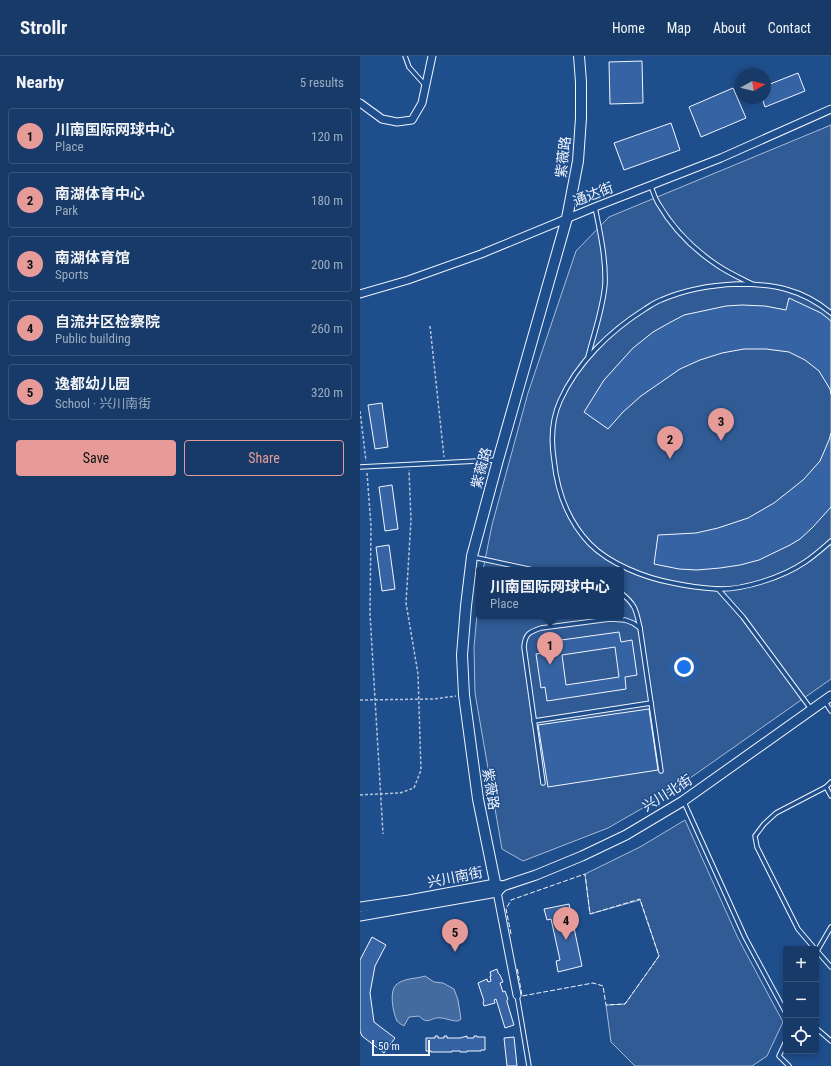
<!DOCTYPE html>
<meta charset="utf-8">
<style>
body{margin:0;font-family:"Roboto Condensed","Noto Sans SC",sans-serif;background:#20416f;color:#f1f3f6}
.controls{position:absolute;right:12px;bottom:12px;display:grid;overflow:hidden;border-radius:4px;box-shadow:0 2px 6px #0003}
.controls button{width:36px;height:36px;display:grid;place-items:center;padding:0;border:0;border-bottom:1px solid #36547d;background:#173a69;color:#f1f3f6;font:20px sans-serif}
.compass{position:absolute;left:375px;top:12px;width:36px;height:36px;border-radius:50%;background:#173a69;box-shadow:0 2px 6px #0003;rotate:82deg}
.scale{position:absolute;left:12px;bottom:10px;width:58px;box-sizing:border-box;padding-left:4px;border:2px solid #f2f6ff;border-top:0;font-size:11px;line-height:14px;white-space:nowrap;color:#f2f6ff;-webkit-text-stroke:3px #1f4e8c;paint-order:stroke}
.you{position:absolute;left:324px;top:611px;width:14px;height:14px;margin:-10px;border:3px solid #fff;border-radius:50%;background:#1a73e8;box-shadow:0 0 0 6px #1a73e833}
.badge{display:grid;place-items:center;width:26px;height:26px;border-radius:50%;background:#e69b98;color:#111;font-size:13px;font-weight:700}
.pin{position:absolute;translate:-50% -33px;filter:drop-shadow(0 1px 2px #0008)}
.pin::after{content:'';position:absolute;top:21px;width:14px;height:12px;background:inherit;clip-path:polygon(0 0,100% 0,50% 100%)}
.popup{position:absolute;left:116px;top:511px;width:148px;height:52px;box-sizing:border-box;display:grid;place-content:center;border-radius:4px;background:#173a69;filter:drop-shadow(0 1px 3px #0005);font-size:13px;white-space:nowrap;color:#9eadc0}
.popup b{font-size:15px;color:#f1f3f6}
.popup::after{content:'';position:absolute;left:50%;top:100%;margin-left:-8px;border:8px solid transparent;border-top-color:#173a69}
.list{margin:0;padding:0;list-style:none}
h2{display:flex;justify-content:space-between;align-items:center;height:52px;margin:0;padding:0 16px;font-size:17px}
h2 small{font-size:13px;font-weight:400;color:#9eadc0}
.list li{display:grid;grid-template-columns:26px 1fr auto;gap:12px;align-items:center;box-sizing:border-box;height:56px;margin:0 8px 8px;padding:0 8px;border:1px solid #36547d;border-radius:4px}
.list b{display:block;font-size:15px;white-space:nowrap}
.list p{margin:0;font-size:13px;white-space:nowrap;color:#9eadc0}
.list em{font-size:13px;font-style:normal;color:#9eadc0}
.actions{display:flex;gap:8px;padding:12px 16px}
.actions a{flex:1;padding:9px 0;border:1px solid #e69b98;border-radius:4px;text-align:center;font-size:14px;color:#e69b98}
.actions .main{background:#e69b98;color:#111}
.icon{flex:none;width:22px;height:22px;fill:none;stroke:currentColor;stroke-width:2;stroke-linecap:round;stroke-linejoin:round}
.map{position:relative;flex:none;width:471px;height:1010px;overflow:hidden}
header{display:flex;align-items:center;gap:24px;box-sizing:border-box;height:56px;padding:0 20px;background:#173a69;border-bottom:1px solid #36547d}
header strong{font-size:19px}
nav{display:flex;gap:22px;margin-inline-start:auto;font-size:14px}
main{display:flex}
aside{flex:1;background:#173a69}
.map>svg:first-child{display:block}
</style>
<header>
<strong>Strollr</strong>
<nav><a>Home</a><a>Map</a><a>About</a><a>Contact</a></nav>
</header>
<main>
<aside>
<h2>Nearby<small>5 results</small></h2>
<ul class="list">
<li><span class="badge">1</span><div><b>川南国际网球中心</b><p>Place</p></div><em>120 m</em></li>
<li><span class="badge">2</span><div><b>南湖体育中心</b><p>Park</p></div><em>180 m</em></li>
<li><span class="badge">3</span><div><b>南湖体育馆</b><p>Sports</p></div><em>200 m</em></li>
<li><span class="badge">4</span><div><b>自流井区检察院</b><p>Public building</p></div><em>260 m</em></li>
<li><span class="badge">5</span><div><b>逸都幼儿园</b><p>School · 兴川南街</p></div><em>320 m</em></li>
</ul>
<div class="actions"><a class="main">Save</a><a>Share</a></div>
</aside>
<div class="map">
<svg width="471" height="1010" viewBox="0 0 471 1010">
<rect width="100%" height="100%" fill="#1f4e8c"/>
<!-- green -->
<g fill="#305b95" stroke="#a8bbd7">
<path d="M471 69V623L323 727 281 753 248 772 163 805 142 793 115 637 114 591 119 537V560H261V514H123L132 469 168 337 216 195 249 161Z"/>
<path d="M325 764 378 882 423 966 407 1000 392 1010H275L251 986 246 949 265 948 299 900 280 844 230 858 225 818 280 791Z"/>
</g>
<!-- water -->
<path fill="#446ba0" stroke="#a8bbd7" d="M65 920 74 926 83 927 94 933 98 944 101 963 98 965C90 965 84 961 76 962 72 963 68 966 64 964 62 963 60 961 59 960L49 961 44 970C42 969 39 967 37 965 33 957 29 935 36 929 43 922 56 923 65 920Z"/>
<!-- building -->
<g fill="#3563a3" stroke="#f2f6ff" fill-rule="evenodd">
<path d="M282 5 283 47 250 48 249 6Z"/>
<path d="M438 17 445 35 405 51 402 42H405V30Z"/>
<path d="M373 32 386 62 341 81 329 51Z"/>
<path d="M311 67 320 94 264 114 254 87Z"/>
<path d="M429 242 461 257 471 265V338L470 333 459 315 445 304 429 296 406 293H384L362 297 340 304 320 313 281 340 263 356 248 373 224 356 244 324 273 292 293 276 309 267 324 259 366 250 382 249 405 250 426 254Z"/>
<path d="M22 347 28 391 15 393 8 349Z"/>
<path d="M471 377V451L452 472 440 483 430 489 399 504 380 509 360 512 337 514 319 513 294 508 298 479 336 477 358 472 388 462 414 447 443 424 460 405 469 384Z"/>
<path d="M32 429 38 473 25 475 19 431Z"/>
<path d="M29 489 35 533 22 535 16 491Z"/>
<path d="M259 576 261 586 272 584 277 619 265 621 266 633 187 645 185 631 181 632 176 598 196 595 194 585ZM255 591 259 621 206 629 202 599Z"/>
<path d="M289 653 298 714 188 731 178 669Z"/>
<path d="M209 848 222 910 198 916 196 905 200 904 191 863 187 864 184 853Z"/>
<path d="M12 881 26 889 15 910 10 937 14 966 35 982 24 997 2 980 0 975V904Z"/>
<path d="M137 913 138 917 140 919 143 926 140 927 143 936 145 935 148 943 147 944V946L154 969 145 972 136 943 134 944 135 947 124 950 123 946 124 945 118 927 127 923 128 926 131 925 130 920H131L130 916Z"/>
<path d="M75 980H78V982H84V980H87V982H100L107 980V982H114V980H117V981H125V994H121V995H107V996H100V995H92V996H71V995H66V982H75Z"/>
<path d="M154 981 157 1010H147L144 982Z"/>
</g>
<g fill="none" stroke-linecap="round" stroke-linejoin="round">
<defs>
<g id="service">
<path d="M45 0 49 11 65 29"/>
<path d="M291 130C293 136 295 142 298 147 312 171 333 193 357 209 367 216 380 222 392 228"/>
<path d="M471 257C442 233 414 228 377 228 352 229 324 234 301 244 295 246 290 250 285 253 250 275 217 307 200 345 192 363 191 385 194 404 197 434 208 465 230 488 250 508 285 522 313 527 327 530 342 532 357 533 384 534 423 521 445 506 454 500 463 492 471 485"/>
<path d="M228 301C234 277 243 253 245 228 246 202 240 176 235 151"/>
<path d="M0 411 137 404"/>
<path d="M113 501 173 514"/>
<path d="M358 533 383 561 451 653"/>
<path d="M261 537C276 549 276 554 280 572L301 715"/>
<path d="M465 646 471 655"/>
<path d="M174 665 291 647"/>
<path d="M183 727 164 591C165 578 169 576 181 572L250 563 265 564 273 567 280 572"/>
<path d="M466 731 471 740"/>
<path d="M324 746 385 881 426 957"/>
<path d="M455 893 438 873 397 791 395 780 404 768 416 757 466 731 471 726"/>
<path d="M457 895 471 871"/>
<path d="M457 895 471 911"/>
<path d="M157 939 169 1010"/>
<path d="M456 972 471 985"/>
<path d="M426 985 419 1000 429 1010"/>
</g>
<g id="minor">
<path d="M0 47 22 63 37 66 52 64 62 47 72 0"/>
<path d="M0 238 48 224 121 198 235 151 361 102 471 53"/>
<path d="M137 836 157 939"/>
</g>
<g id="tertiary">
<path d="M0 851 49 844 135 828 142 830"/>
<path d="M0 860 137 836 143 830 176 819 222 800 266 779 323 745 471 640"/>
</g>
<path id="secondary" d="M137 836 118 743 104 639 102 599 106 550 112 500 138 404 207 162 218 105 221 62V26L219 0"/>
</defs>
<!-- service casing -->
<use href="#service" stroke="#f2f6ff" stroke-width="5.5"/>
<!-- minor casing -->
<use href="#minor" stroke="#f2f6ff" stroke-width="9"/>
<!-- tertiary casing -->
<use href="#tertiary" stroke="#f2f6ff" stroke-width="11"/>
<!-- secondary casing -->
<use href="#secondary" stroke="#f2f6ff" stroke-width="12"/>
<!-- path -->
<g stroke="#b3c4dc" stroke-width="1.5" stroke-dasharray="3 2" stroke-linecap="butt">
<path d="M70 270 84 401"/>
<path d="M0 355 6 405"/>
<path d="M7 417 11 470 10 558 23 778"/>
<path d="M0 644 74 643 96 640"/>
<path d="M0 739 40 737 54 732 61 714 58 618 46 547 51 464 49 414"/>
</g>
<!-- service -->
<use href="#service" stroke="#1f4e8c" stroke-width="3.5"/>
<!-- minor -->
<use href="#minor" stroke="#1f4e8c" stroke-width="7"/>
<!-- tertiary -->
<use href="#tertiary" stroke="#1f4e8c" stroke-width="9"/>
<!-- secondary -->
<use href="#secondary" stroke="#1f4e8c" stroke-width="10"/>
<!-- fence -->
<path stroke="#f2f6ff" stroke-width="1" stroke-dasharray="5 2" stroke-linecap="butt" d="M151 878 146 853 151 844 225 818 230 858 280 843 299 900 265 948 246 949 243 930 233 927 162 940 157 911"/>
</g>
<g text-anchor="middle" stroke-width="3" stroke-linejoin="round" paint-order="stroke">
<!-- street labels -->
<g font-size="14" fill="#f2f6ff" stroke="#1f4e8c">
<text transform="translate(203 101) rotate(-83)" y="5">紫薇路</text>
<text transform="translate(233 138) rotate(-21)" y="5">通达街</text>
<text transform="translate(121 412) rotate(-75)" y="5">紫薇路</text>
<text transform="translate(131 733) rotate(81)" y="5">紫薇路</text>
<text transform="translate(307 737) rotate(-32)" y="5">兴川北街</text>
<text transform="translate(95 821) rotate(-11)" y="5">兴川南街</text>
</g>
</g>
</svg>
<div class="controls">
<button>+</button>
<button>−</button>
<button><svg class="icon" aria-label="locate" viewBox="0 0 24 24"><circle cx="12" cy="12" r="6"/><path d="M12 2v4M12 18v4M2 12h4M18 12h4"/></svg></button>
</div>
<svg class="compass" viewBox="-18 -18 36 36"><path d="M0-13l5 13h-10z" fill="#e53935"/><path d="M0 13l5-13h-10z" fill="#9eadc0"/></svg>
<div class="scale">50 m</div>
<div class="you"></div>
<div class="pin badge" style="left:190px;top:609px">1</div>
<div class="popup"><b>川南国际网球中心</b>Place</div>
<div class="pin badge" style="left:310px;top:403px">2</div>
<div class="pin badge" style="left:361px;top:385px">3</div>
<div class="pin badge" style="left:206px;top:884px">4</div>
<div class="pin badge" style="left:95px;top:896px">5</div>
</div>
</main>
